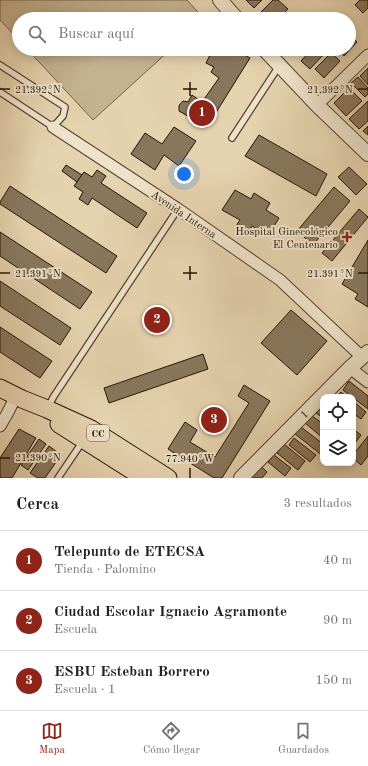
<!DOCTYPE html>
<html lang="es">
<meta charset="utf-8">
<style>
body{margin:0;font-family:"Old Standard TT",serif;background:#f2f2f2;color:#222}
.controls{position:absolute;right:12px;bottom:12px;display:grid;overflow:hidden;border-radius:8px;box-shadow:0 2px 10px #0003}
.controls button{width:36px;height:36px;display:grid;place-items:center;padding:0;border:0;border-bottom:1px solid #e0e0e0;background:#fff;color:#222;font:20px sans-serif}
.you{position:absolute;left:184px;top:174px;width:14px;height:14px;margin:-10px;border:3px solid #fff;border-radius:50%;background:#1a73e8;box-shadow:0 0 0 6px #1a73e833}
.badge{display:grid;place-items:center;width:26px;height:26px;border-radius:50%;background:#8f2418;color:#fff;font-size:13px;font-weight:700}
.pin{position:absolute;translate:-50% -50%;border:2px solid #fff;box-shadow:0 1px 4px #0006}
.list{margin:0;padding:0;list-style:none}
h2{display:flex;justify-content:space-between;align-items:center;height:52px;margin:0;padding:0 16px;font-size:17px}
h2 small{font-size:13px;font-weight:400;color:#767676}
.list li{display:grid;grid-template-columns:26px 1fr auto;gap:12px;align-items:center;box-sizing:border-box;height:60px;padding:0 16px;border-top:1px solid #e0e0e0}
.list b{display:block;font-size:15px;white-space:nowrap}
.list p{margin:0;font-size:13px;white-space:nowrap;color:#767676}
.list em{font-size:13px;font-style:normal;color:#767676}
.icon{flex:none;width:22px;height:22px;fill:none;stroke:currentColor;stroke-width:2;stroke-linecap:round;stroke-linejoin:round}
.map{position:relative;flex:none;width:368px;height:478px;overflow:hidden}
.search{position:absolute;background:#fff;box-shadow:0 2px 10px #0003;left:12px;right:12px;top:12px;height:44px;display:flex;align-items:center;gap:10px;box-sizing:border-box;padding:0 14px;border-radius:22px;color:#767676;font-size:15px}
.sheet{height:232px;background:#fff}
nav{display:flex;justify-content:space-around;align-items:center;box-sizing:border-box;height:56px;border-top:1px solid #e0e0e0;background:#fff;font-size:11px;color:#767676}
nav a{display:grid;justify-items:center;gap:2px}
nav .on{color:#8f2418}
.map>svg:first-child{display:block}
</style>
<div class="map">
<svg width="368" height="478" viewBox="0 0 368 478">
<rect width="100%" height="100%" fill="#e5d2ae"/>
<filter id="stains"><feTurbulence type="fractalNoise" baseFrequency=".005" numOctaves="4"/><feColorMatrix values="0 0 0 0 .2 0 0 0 0 .09 0 0 0 0 .02 0 0 0 .5 -.17"/></filter>
<radialGradient id="worn" r=".72"><stop offset=".6" stop-color="#630" stop-opacity="0"/><stop offset="1" stop-color="#630" stop-opacity=".3"/></radialGradient>
<!-- green -->
<g fill="#c4b291" stroke="#74644b">
<path d="M0 0H187L204 19H19V40L0 20Z"/>
<path d="M27 49H171L93 120Z"/>
</g>
<!-- building -->
<g fill="#89775d" stroke="#251505">
<path d="M246 0H262L254 8Z"/>
<path d="M273 0H278L288 9 278 19H256L255 18Z"/>
<path d="M360 0H368V8L363 13 355 5Z"/>
<path d="M349 35 357 42 344 56 337 49H349Z"/>
<path d="M213 49H233L250 58 207 127 179 111V106L180 104 183 101 188 102 192 95 202 102 219 78 211 72 214 67 206 63Z"/>
<path d="M292 49H300L296 53Z"/>
<path d="M312 49H319L324 54 310 69 301 61Z"/>
<path d="M331 53 340 61 324 78 315 69Z"/>
<path d="M368 68V85L360 76Z"/>
<path d="M358 77 368 88V94L365 97 351 83Z"/>
<path d="M349 88 362 101 346 116 334 103Z"/>
<path d="M368 101V121L359 129 349 119Z"/>
<path d="M368 126V135L363 131Z"/>
<path d="M174 127 196 141 179 166 164 155 155 170 131 154 145 133 162 144Z"/>
<path d="M259 135 327 174 316 196 245 156Z"/>
<path d="M66 165 82 175 77 182 62 171Z"/>
<path d="M349 167 367 184 356 195 338 177Z"/>
<path d="M97 170 106 176 101 183 147 213 137 228 92 198 88 205 79 199 83 192 74 186 84 172 92 177Z"/>
<path d="M10 186 117 256 106 273 0 204V202Z"/>
<path d="M334 187 350 201 313 245 297 231Z"/>
<path d="M235 190 251 199 254 193 270 203 266 210 279 218 268 236 252 226 248 233 236 226 240 220 222 210Z"/>
<path d="M359 209 368 217 332 261 322 253Z"/>
<path d="M0 232 92 292 80 309 0 256Z"/>
<path d="M368 240V307L355 299 358 294 342 284Z"/>
<path d="M0 281 71 328 60 345 0 306Z"/>
<path d="M291 310 327 341 297 375 261 343Z"/>
<path d="M0 327 52 361 40 378 0 352Z"/>
<path d="M203 354 208 369 109 403 104 388Z"/>
<path d="M349 381 368 396V409L343 390Z"/>
<path d="M244 385 270 401 222 478H214L168 449 185 422 197 430 190 442 215 457 249 403 238 396Z"/>
<path d="M341 392 347 397H336Z"/>
<path d="M353 401 366 412 361 419 353 413Z"/>
<path d="M322 405 323 406V418L316 413Z"/>
<path d="M311 415 323 424V438L305 423Z"/>
<path d="M301 427 323 444V456L295 434Z"/>
<path d="M19 429 36 438 12 478H1L0 477V458Z"/>
<path d="M353 429 361 435 355 443 353 442Z"/>
<path d="M368 436V456L361 465 353 458V455Z"/>
<path d="M294 438 316 455 310 462 289 445Z"/>
<path d="M39 439 46 444 28 470 21 465Z"/>
<path d="M284 444 305 461 298 470 277 453Z"/>
<path d="M49 446 61 455 45 478H38L30 473Z"/>
<path d="M274 455 291 468 285 476 268 462Z"/>
<path d="M261 466 267 472 262 478H249Z"/>
</g>
<g fill="none" stroke-linecap="round" stroke-linejoin="round">
<defs>
<g id="service">
<path d="M0 65 65 107 63 116 53 127 0 92"/>
<path d="M232 138 279 66"/>
<path d="M48 407 54 396 178 209"/>
<path d="M58 478 83 441"/>
</g>
<g id="minor">
<path d="M317 105 368 55"/>
<path d="M53 127 178 209 280 280 362 357"/>
<path d="M350 368 368 382"/>
<path d="M0 426 7 414 16 396"/>
</g>
<g id="tertiary">
<path d="M220 0 237 19"/>
<path d="M264 49 317 105 368 154"/>
<path d="M241 478 350 368 368 352"/>
</g>
<g id="primary">
<path d="M0 388 22 399 47 409 91 429 168 478"/>
<path d="M59 424 144 478"/>
</g>
</defs>
<!-- service casing -->
<use href="#service" stroke="#55442f" stroke-width="8"/>
<!-- minor casing -->
<use href="#minor" stroke="#55442f" stroke-width="13"/>
<!-- tertiary casing -->
<use href="#tertiary" stroke="#55442f" stroke-width="16"/>
<!-- primary casing -->
<use href="#primary" stroke="#251505" stroke-width="19"/>
<!-- service -->
<use href="#service" stroke="#eee2ca" stroke-width="5.5"/>
<!-- minor -->
<use href="#minor" stroke="#eee2ca" stroke-width="11"/>
<!-- tertiary -->
<use href="#tertiary" stroke="#eee2ca" stroke-width="14"/>
<!-- primary -->
<use href="#primary" stroke="#e5d2ae" stroke-width="17"/>
</g>
<!-- ticks -->
<path fill="none" stroke="#251505" stroke-width="1.5" d="M190 82V96M0 89H10M183 89H197M358 89H368M190 266V280M0 273H10M183 273H197M358 273H368M0 458H10M190 468V478"/>
<!-- markers -->
<path fill="#8f2418" stroke="#eee2ca" stroke-width="1.5" d="M345 231h4v4h4v4h-4v4h-4v-4h-4v-4h4z"/>
<g text-anchor="middle" stroke-width="4" stroke-linejoin="round" paint-order="stroke">
<!-- shield labels -->
<rect fill="#eee2ca" stroke="#615240" stroke-width="1" x="87" y="425" width="22" height="16" rx="3"/>
<g font-size="10" font-weight="bold" fill="#251505">
<text x="98" y="437">CC</text>
</g>
<!-- street labels -->
<g font-size="11" fill="#251505" stroke="#eee2ca">
<text transform="translate(184 214) rotate(34)" y="4">Avenida Interna</text>
<text transform="translate(304 414) rotate(-45)" y="4">1</text>
</g>
<!-- poi labels -->
<g font-size="11" fill="#251505" stroke="#eee2ca" text-anchor="end">
<text x="338" y="235">Hospital Ginecológico<tspan x="338" dy="13">El Centenario</tspan></text>
</g>
</g>
<g font-size="10" text-anchor="middle" fill="#251505" stroke="#eee2ca" stroke-width="4" stroke-linejoin="round" paint-order="stroke">
<text x="38" y="93">21.392°N</text>
<text x="330" y="93">21.392°N</text>
<text x="38" y="277">21.391°N</text>
<text x="330" y="277">21.391°N</text>
<text x="38" y="461">21.390°N</text>
<text x="190" y="462">77.940°W</text>
</g>
<rect width="100%" height="100%" filter="url(#stains)"/>
<rect width="100%" height="100%" fill="url(#worn)"/>
</svg>
<div class="controls">
<button><svg class="icon" aria-label="locate" viewBox="0 0 24 24"><circle cx="12" cy="12" r="6"/><path d="M12 2v4M12 18v4M2 12h4M18 12h4"/></svg></button>
<button><svg class="icon" aria-label="layers" viewBox="0 0 24 24"><path d="M12 4l9 5-9 5-9-5zM3 14l9 5 9-5"/></svg></button>
</div>
<div class="you"></div>
<div class="pin badge" style="left:202px;top:113px">1</div>
<div class="pin badge" style="left:157px;top:320px">2</div>
<div class="pin badge" style="left:214px;top:420px">3</div>
<div class="search"><svg class="icon" aria-label="search" viewBox="0 0 24 24"><circle cx="10" cy="10" r="6"/><path d="M15 15l6 6"/></svg>Buscar aquí</div>
</div>
<section class="sheet">
<h2>Cerca<small>3 resultados</small></h2>
<ul class="list">
<li><span class="badge">1</span><div><b>Telepunto de ETECSA</b><p>Tienda · Palomino</p></div><em>40 m</em></li>
<li><span class="badge">2</span><div><b>Ciudad Escolar Ignacio Agramonte</b><p>Escuela</p></div><em>90 m</em></li>
<li><span class="badge">3</span><div><b>ESBU Esteban Borrero</b><p>Escuela · 1</p></div><em>150 m</em></li>
</ul>
</section>
<nav>
<a class="on"><svg class="icon" aria-label="map" viewBox="0 0 24 24"><path d="M3 6l6-2 6 2 6-2v14l-6 2-6-2-6 2zM9 4v14M15 6v14"/></svg>Mapa</a>
<a><svg class="icon" aria-label="directions" viewBox="0 0 24 24"><path d="M12 3l9 9-9 9-9-9zM9 14v-3h6M13 9l2 2-2 2"/></svg>Cómo llegar</a>
<a><svg class="icon" aria-label="saved" viewBox="0 0 24 24"><path d="M7 4h10v16l-5-4-5 4z"/></svg>Guardados</a>
</nav>
